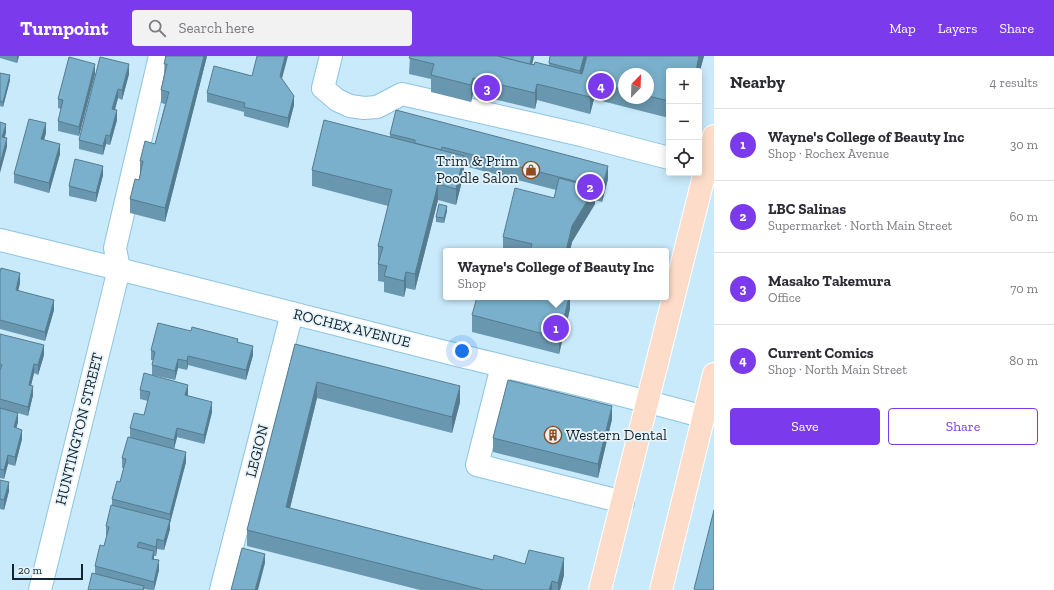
<!DOCTYPE html>
<meta charset="utf-8">
<style>
body{margin:0;font-family:"Zilla Slab",serif;background:#f2f2f3;color:#2b2b33}
.controls{position:absolute;right:12px;top:12px;display:grid;overflow:hidden;border-radius:4px;box-shadow:0 2px 10px #0003}
.controls button{width:36px;height:36px;display:grid;place-items:center;padding:0;border:0;border-bottom:1px solid #e1e1e2;background:#fff;color:#2b2b33;font:20px sans-serif}
.compass{position:absolute;left:618px;top:12px;width:36px;height:36px;border-radius:50%;background:#fff;box-shadow:0 2px 10px #0003;rotate:23deg}
.scale{position:absolute;left:12px;bottom:10px;width:71px;box-sizing:border-box;padding-left:4px;border:2px solid #102631;border-top:0;font-size:11px;line-height:14px;white-space:nowrap;color:#102631;-webkit-text-stroke:3px #e8f3f9;paint-order:stroke}
.you{position:absolute;left:462px;top:295px;width:14px;height:14px;margin:-10px;border:3px solid #fff;border-radius:50%;background:#1a73e8;box-shadow:0 0 0 6px #1a73e833}
.badge{display:grid;place-items:center;width:26px;height:26px;border-radius:50%;background:#7c3aed;color:#fff;font-size:13px;font-weight:700}
.pin{position:absolute;translate:-50% -50%;border:2px solid #fff;box-shadow:0 1px 4px #0006}
.popup{position:absolute;left:443px;top:192px;width:226px;height:52px;box-sizing:border-box;display:grid;place-content:center;border-radius:4px;background:#fff;filter:drop-shadow(0 1px 3px #0005);font-size:13px;white-space:nowrap;color:#7c7c81}
.popup b{font-size:15px;color:#2b2b33}
.popup::after{content:'';position:absolute;left:50%;top:100%;margin-left:-8px;border:8px solid transparent;border-top-color:#fff}
.list{margin:0;padding:0;list-style:none}
h2{display:flex;justify-content:space-between;align-items:center;height:52px;margin:0;padding:0 16px;font-size:17px}
h2 small{font-size:13px;font-weight:400;color:#7c7c81}
.list li{display:grid;grid-template-columns:26px 1fr auto;gap:12px;align-items:center;box-sizing:border-box;height:72px;padding:0 16px;border-top:1px solid #e1e1e2}
.list b{display:block;font-size:15px;white-space:nowrap}
.list p{margin:0;font-size:13px;white-space:nowrap;color:#7c7c81}
.list em{font-size:13px;font-style:normal;color:#7c7c81}
.actions{display:flex;gap:8px;padding:12px 16px}
.actions a{flex:1;padding:9px 0;border:1px solid #7c3aed;border-radius:4px;text-align:center;font-size:14px;color:#7c3aed}
.actions .main{background:#7c3aed;color:#fff}
.icon{flex:none;width:22px;height:22px;fill:none;stroke:currentColor;stroke-width:2;stroke-linecap:round;stroke-linejoin:round}
.map{position:relative;flex:none;width:714px;height:534px;overflow:hidden}
header{display:flex;align-items:center;gap:24px;box-sizing:border-box;height:56px;padding:0 20px;background:#7c3aed;color:#fff}
header strong{font-size:19px}
nav{display:flex;gap:22px;margin-inline-start:auto;font-size:14px}
.search{width:280px;height:36px;background:#f2f2f3;display:flex;align-items:center;gap:10px;box-sizing:border-box;padding:0 14px;border-radius:4px;color:#7c7c81;font-size:15px}
main{display:flex}
aside{flex:1;background:#fff}
.map>svg:first-child{display:block}
</style>
<header>
<strong>Turnpoint</strong>
<div class="search"><svg class="icon" aria-label="search" viewBox="0 0 24 24"><circle cx="10" cy="10" r="6"/><path d="M15 15l6 6"/></svg>Search here</div>
<nav><a>Map</a><a>Layers</a><a>Share</a></nav>
</header>
<main>
<div class="map">
<svg width="714" height="534" viewBox="0 0 714 534">
<rect width="100%" height="100%" fill="#c9eafb"/>
<g fill="none" stroke-linecap="round" stroke-linejoin="round">
<defs>
<g id="minor">
<path d="M331 0 323 32 337 44 350 50 364 52 377 51 402 38 581 79 669 102"/>
<path d="M0 184C150 220 299 259 449 297 534 318 619 337 704 361"/>
<path d="M502 310 477 409 623 446"/>
<path d="M40 534 119 213 115 192 160 0"/>
<path d="M221 534 292 257"/>
</g>
<g id="major">
<path d="M600 534 714 80"/>
<path d="M661 534 714 318"/>
</g>
</defs>
<!-- minor casing -->
<use href="#minor" stroke="#8dc4e0" stroke-width="24"/>
<!-- major casing -->
<use href="#major" stroke="#fff" stroke-width="24"/>
<!-- minor -->
<use href="#minor" stroke="#fff" stroke-width="22"/>
<!-- major -->
<use href="#major" stroke="#fdddca" stroke-width="22"/>
</g>
<!-- wall -->
<g fill="#6997af" fill-rule="evenodd">
<path d="M0 0H19L17 7 0 2Z"/>
<path d="M165 0H207L165 166 130 157V143L139 124 140 118V105L155 88 165 48 161 47V34L164 18Z"/>
<path d="M410 0H534L532 8 549 9V7L704 0 699 18V15H669V62L594 43 590 58 537 44 535 53 473 38 471 46 431 36V23L409 18ZM624 18H648V42H624Z"/>
<path d="M0 17 10 24 3 51 0 50Z"/>
<path d="M95 18 79 80 58 75V65L61 53 58 52V43Z"/>
<path d="M129 18 122 44 118 42 115 54 117 64 110 89 106 88 103 99 79 93V84Z"/>
<path d="M252 20 282 23 294 49 288 72 244 60V56L207 46V37Z"/>
<path d="M46 77 44 84 60 98 49 137 14 127V118Z"/>
<path d="M390 78 608 123 602 146 595 144V148L572 186 570 195H503V181L554 142 556 134 464 110V117L456 149 438 144 415 234 406 232 404 241 384 236V226L378 225V190L388 150 312 130V114L390 81Z"/>
<path d="M103 119 96 146 69 140V130Z"/>
<path d="M447 155 444 167 436 166V161Z"/>
<path d="M0 216 20 227 18 235 54 254 45 285 0 273Z"/>
<path d="M570 241V253L559 298 472 276V259Z"/>
<path d="M0 278 44 299 38 319 34 317 31 329 33 339 28 360 18 357V366L16 372 22 383 15 410 8 408 4 423 0 422Z"/>
<path d="M238 287 253 299 246 324 188 309 187 314 178 312 175 324 152 319V309L153 304H151V294Z"/>
<path d="M295 288 460 346 452 377 317 342 290 452 493 504 564 519 560 534H420L247 490V474Z"/>
<path d="M140 334 188 338V340L212 356 204 388 177 381 174 393 186 406 170 467V473L164 494 157 493 156 500H154V503L159 514 154 534H150L144 533V534L95 518V510L104 490 107 480 106 479V470L112 449V443L120 426 124 412H122V402L130 381V372L144 359 148 345 140 343Z"/>
<path d="M612 363 598 422 493 396V382Z"/>
<path d="M0 424 9 435 4 454 0 453Z"/>
</g>
<!-- shaded-wall -->
<g fill="#557b8e">
<path d="M17 0H19L17 7Z"/>
<path d="M204 0H207L165 166V152Z"/>
<path d="M285 0H288L280 30V20Z"/>
<path d="M532 0H534L530 18V8Z"/>
<path d="M584 0H587L580 28V15Z"/>
<path d="M699 0H704L699 18V15H696Z"/>
<path d="M95 8V18L79 80V71Z"/>
<path d="M129 8V18L122 44V34Z"/>
<path d="M10 19V24L3 51V46Z"/>
<path d="M473 22V38L471 46V29Z"/>
<path d="M594 26V43L590 58V41Z"/>
<path d="M537 28V44L535 53V37Z"/>
<path d="M118 33V42L112 63V53Z"/>
<path d="M294 40V49L288 72V62Z"/>
<path d="M117 54V64L110 89V80Z"/>
<path d="M46 67V77L41 93V83Z"/>
<path d="M6 68V77L2 91V81Z"/>
<path d="M106 79V88L103 99V90Z"/>
<path d="M7 82V91L0 117V108Z"/>
<path d="M60 88V98L49 137V127Z"/>
<path d="M464 100V117L456 149V133Z"/>
<path d="M103 110V119L96 146V137Z"/>
<path d="M608 110V123L602 146V132Z"/>
<path d="M438 128V144L415 234V218Z"/>
<path d="M595 132V148L572 186 570 195H566L572 170Z"/>
<path d="M447 150V155L444 167V162Z"/>
<path d="M406 216V232L404 241V225Z"/>
<path d="M20 217V227L16 243V234Z"/>
<path d="M569 241H570V253L559 298V282Z"/>
<path d="M54 244V254L45 285V276Z"/>
<path d="M44 289V299L38 319V309Z"/>
<path d="M253 290V299L246 324V314Z"/>
<path d="M188 300V309L187 314V305Z"/>
<path d="M178 303V312L175 324V315Z"/>
<path d="M34 308V317L29 338V329Z"/>
<path d="M317 326V342L286 468V451Z"/>
<path d="M188 329V338L185 349V339Z"/>
<path d="M33 330V339L28 360V351Z"/>
<path d="M460 330V346L452 377V361Z"/>
<path d="M212 346V356L204 388V379Z"/>
<path d="M612 350V363L598 422V408Z"/>
<path d="M18 357V366L14 381V371Z"/>
<path d="M177 372V381L174 393V384Z"/>
<path d="M22 374V383L15 410V401Z"/>
<path d="M186 396V406L170 467V458Z"/>
<path d="M8 399V408L4 423V414Z"/>
<path d="M9 426V435L4 454V444Z"/>
<path d="M170 464V473L164 494V485Z"/>
<path d="M157 483V493L156 500V491Z"/>
<path d="M154 495V504L152 503Z"/>
<path d="M265 498V507L258 534H255Z"/>
<path d="M564 502V519L560 534H558V527Z"/>
<path d="M159 504V514L154 534V526Z"/>
<path d="M552 525V534H549Z"/>
</g>
<!-- building -->
<g fill="#7ab0cb" stroke="#557b8e">
<path d="M166 0H204L165 152 130 143 135 123 139 124 143 105H140L145 85 155 88 169 36 161 34 167 8H164Z"/>
<path d="M257 0H285L280 20 294 40 288 62 244 51 245 47 207 37 214 10 252 20Z"/>
<path d="M410 0H498L534 9 535 6 582 18 587 0H699L696 15H669V45L648 40V18H624V34L594 26 590 41 537 28 535 37 473 22 471 29 431 19 434 8 409 2Z"/>
<path d="M498 0H532L530 8Z"/>
<path d="M550 0H584L580 15 549 7Z"/>
<path d="M69 1 95 8 79 71 58 65 63 44 58 43Z"/>
<path d="M100 1 129 8 122 34 118 33 112 53 117 54 110 80 106 79 103 90 79 84Z"/>
<path d="M0 17 10 19 3 46 0 45Z"/>
<path d="M396 54 608 110 602 132 442 91 441 94 415 87V84L390 78Z"/>
<path d="M29 63 46 67 41 83 60 88 49 127 14 118Z"/>
<path d="M324 64 464 100 456 133 438 128 415 218 406 216 404 225 384 220 387 210 378 208 383 191 378 190 392 134 312 114Z"/>
<path d="M0 66 6 68 2 81 7 82 0 108Z"/>
<path d="M75 103 103 110 96 137 69 130Z"/>
<path d="M559 122 595 132 572 170 566 195H530L532 188 503 181 515 132 554 142Z"/>
<path d="M439 148 447 150 444 162 436 161Z"/>
<path d="M1 212 20 217 16 234 54 244 45 276 0 264V216Z"/>
<path d="M477 241H569L559 282 472 259Z"/>
<path d="M158 267 191 275 192 271 238 283 237 286 253 290 246 314 188 300 187 305 178 303 175 315 152 309 155 296 151 294Z"/>
<path d="M0 278 44 289 38 309 34 308 29 329 33 330 28 351 0 343V314L2 309 0 308Z"/>
<path d="M295 288 460 330 452 361 317 326 286 451 493 504 494 499 525 508 529 494 564 502 558 527 552 525 549 534H484L247 474Z"/>
<path d="M144 317 188 329 185 339 212 346 204 379 177 372 174 384 130 372 134 357 144 359 150 336 140 334Z"/>
<path d="M508 324 612 350 598 408 493 382Z"/>
<path d="M0 352 18 357 14 371 22 374 15 401 8 399 4 414 0 413Z"/>
<path d="M128 381 186 396 170 458 112 443 117 425 120 426 126 403 122 402Z"/>
<path d="M0 424 9 426 4 444 0 443Z"/>
<path d="M111 449 170 464 164 485 157 483 156 491 139 486 137 491 154 495 152 503 159 504 154 526 95 510 100 489 104 490 109 471 106 470Z"/>
<path d="M714 454V534H696L694 533Z"/>
<path d="M242 492 265 498 255 534H231Z"/>
<path d="M92 517 144 530 143 534H88Z"/>
</g>
<!-- icons -->
<defs>
<symbol id="shop-ring" viewBox="-11 -11 22 22"><circle r="9.5" fill="#e8f3f9" stroke="#8f4b1d" stroke-width="1.5"/><path d="M-5-2.5h2.3a2.7 3.5 0 0 1 5.4 0H5L5.5 6h-11ZM-1.5-2.5h3a1.5 2.3 0 0 0-3 0Z" fill="#8f4b1d"/></symbol>
<symbol id="building-ring" viewBox="-11 -11 22 22"><circle r="9.5" fill="#e8f3f9" stroke="#8f4b1d" stroke-width="1.5"/><path d="M-4-6H4V6H1V3H-1V6H-4ZM-2.5-4.3h1.7v1.8h-1.7ZM.8-4.3h1.7v1.8H.8ZM-2.5-1h1.7V.8h-1.7ZM.8-1h1.7V.8H.8Z" fill="#8f4b1d"/></symbol>
</defs>
<g fill-rule="evenodd">
<use href="#shop-ring" x="521" y="104" width="20" height="20"/>
<use href="#building-ring" x="543" y="369" width="20" height="20"/>
</g>
<g text-anchor="middle" stroke-width="3.5" stroke-linejoin="round" paint-order="stroke">
<!-- poi labels -->
<g font-size="15" fill="#102631" stroke="#e8f3f9" text-anchor="end">
<text x="518" y="110">Trim &amp; Prim<tspan x="518" dy="17">Poodle Salon</tspan></text>
<text x="566" y="384" text-anchor="start">Western Dental</text>
</g>
<!-- street labels -->
<g font-size="15" fill="#102631" stroke="#e8f3f9">
<text transform="translate(352 272) rotate(14)" y="5">ROCHEX AVENUE</text>
<text transform="translate(79 373) rotate(-76)" y="5">HUNTINGTON STREET</text>
<text transform="translate(257 395) rotate(-76)" y="5">LEGION</text>
</g>
</g>
</svg>
<div class="controls">
<button>+</button>
<button>−</button>
<button><svg class="icon" aria-label="locate" viewBox="0 0 24 24"><circle cx="12" cy="12" r="6"/><path d="M12 2v4M12 18v4M2 12h4M18 12h4"/></svg></button>
</div>
<svg class="compass" viewBox="-18 -18 36 36"><path d="M0-13l5 13h-10z" fill="#e53935"/><path d="M0 13l5-13h-10z" fill="#7c7c81"/></svg>
<div class="scale">20 m</div>
<div class="you"></div>
<div class="pin badge" style="left:556px;top:272px">1</div>
<div class="popup"><b>Wayne's College of Beauty Inc</b>Shop</div>
<div class="pin badge" style="left:590px;top:131px">2</div>
<div class="pin badge" style="left:487px;top:32px">3</div>
<div class="pin badge" style="left:601px;top:30px">4</div>
</div>
<aside>
<h2>Nearby<small>4 results</small></h2>
<ul class="list">
<li><span class="badge">1</span><div><b>Wayne's College of Beauty Inc</b><p>Shop · Rochex Avenue</p></div><em>30 m</em></li>
<li><span class="badge">2</span><div><b>LBC Salinas</b><p>Supermarket · North Main Street</p></div><em>60 m</em></li>
<li><span class="badge">3</span><div><b>Masako Takemura</b><p>Office</p></div><em>70 m</em></li>
<li><span class="badge">4</span><div><b>Current Comics</b><p>Shop · North Main Street</p></div><em>80 m</em></li>
</ul>
<div class="actions"><a class="main">Save</a><a>Share</a></div>
</aside>
</main>
